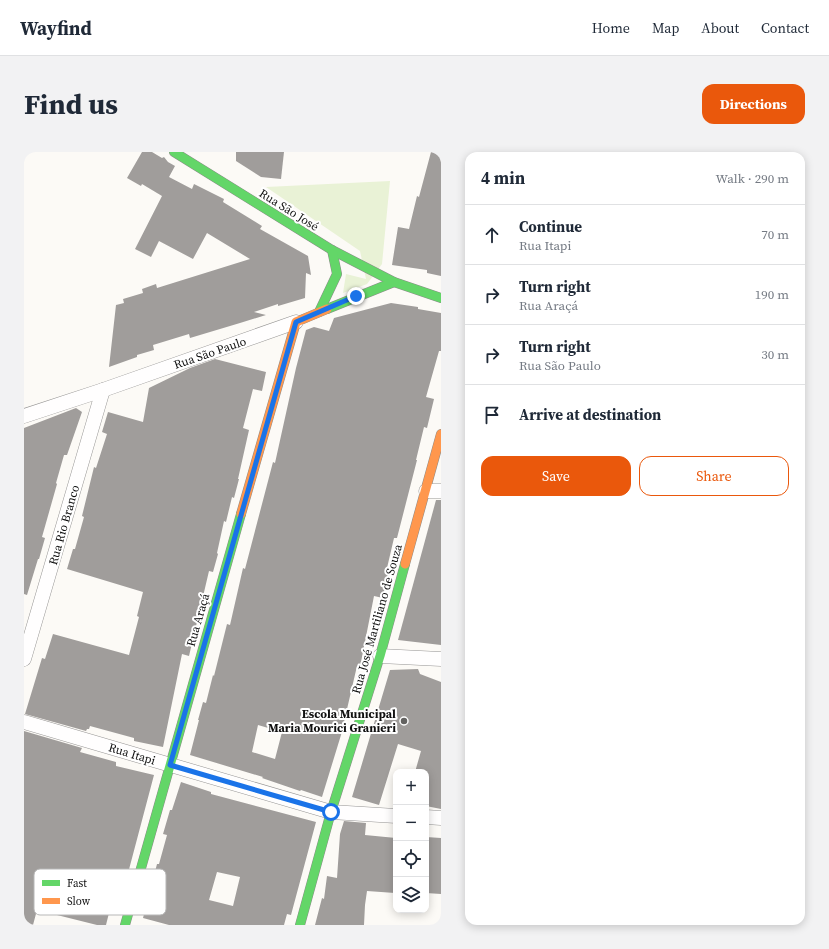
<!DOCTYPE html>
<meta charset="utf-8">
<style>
body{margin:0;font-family:"Source Serif 4",serif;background:#f2f2f3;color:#1f2937}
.controls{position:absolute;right:12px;bottom:12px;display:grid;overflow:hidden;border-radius:8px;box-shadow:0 2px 10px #0003}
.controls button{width:36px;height:36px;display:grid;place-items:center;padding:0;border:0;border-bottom:1px solid #e0e1e3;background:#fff;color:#1f2937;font:20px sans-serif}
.stop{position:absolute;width:12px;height:12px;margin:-9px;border:3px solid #1a73e8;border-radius:50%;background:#fff}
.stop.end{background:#1a73e8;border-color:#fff;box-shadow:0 1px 4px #0008}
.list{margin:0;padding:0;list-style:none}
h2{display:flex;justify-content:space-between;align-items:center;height:52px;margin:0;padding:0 16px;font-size:17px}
h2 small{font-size:13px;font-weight:400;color:#747a83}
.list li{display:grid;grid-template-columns:26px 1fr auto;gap:12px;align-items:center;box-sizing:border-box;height:60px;padding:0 16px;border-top:1px solid #e0e1e3}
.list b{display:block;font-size:15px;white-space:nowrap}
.list p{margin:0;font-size:13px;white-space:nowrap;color:#747a83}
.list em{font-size:13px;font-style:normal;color:#747a83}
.actions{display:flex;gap:8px;padding:12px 16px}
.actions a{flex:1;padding:9px 0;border:1px solid #ea580c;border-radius:12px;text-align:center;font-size:14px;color:#ea580c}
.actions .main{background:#ea580c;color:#fff}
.icon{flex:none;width:22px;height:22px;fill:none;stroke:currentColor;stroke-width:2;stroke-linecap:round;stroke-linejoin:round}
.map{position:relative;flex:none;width:417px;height:773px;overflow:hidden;border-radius:12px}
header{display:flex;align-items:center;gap:24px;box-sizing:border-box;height:56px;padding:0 20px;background:#fff;border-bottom:1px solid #e0e1e3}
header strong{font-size:19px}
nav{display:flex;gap:22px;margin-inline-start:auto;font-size:14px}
.intro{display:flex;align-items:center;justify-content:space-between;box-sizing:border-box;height:96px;padding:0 24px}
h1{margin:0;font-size:28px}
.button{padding:10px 18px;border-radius:12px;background:#ea580c;color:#fff;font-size:14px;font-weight:700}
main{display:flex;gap:24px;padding:0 24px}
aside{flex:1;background:#fff;border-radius:12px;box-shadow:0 2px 10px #0003}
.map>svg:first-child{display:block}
</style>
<header>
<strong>Wayfind</strong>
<nav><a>Home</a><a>Map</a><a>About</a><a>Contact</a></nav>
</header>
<div class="intro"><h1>Find us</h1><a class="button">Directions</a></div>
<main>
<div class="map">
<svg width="417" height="773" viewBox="0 0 417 773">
<rect width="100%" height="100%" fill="#fcfaf6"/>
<!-- green -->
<path fill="#e9f2d6" d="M366 29 358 112 343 132 319 141 322 122 342 127 336 99 242 35Z"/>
<!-- building -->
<g fill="#a09d9b" fill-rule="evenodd">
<path d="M118 0H128L138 6 140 5 144 10 151 14 145 25 168 37 170 32 200 47 199 50 238 74 236 77 284 104 287 123 282 121 281 146 254 154V152L230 160 242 163 216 171 166 186 165 182 129 193 130 198 113 203V205L85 215 92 153 100 151 99 147 119 141 118 137 132 132 133 136 226 107 183 81 169 107 135 89 127 105 111 97 138 44 118 32 117 34 103 26Z"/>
<path d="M212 0H260L257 27 237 25 212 9Z"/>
<path d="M407 0H417V124L403 121V118L368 113 374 75 385 77 393 44 395 45Z"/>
<path d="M367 151 394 155V157L417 161V199H415L402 245 410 247 403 276 400 275 392 308H393L373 386H370L363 416 365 417 359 446 350 444 336 515 333 514 317 583 298 645 277 638 276 639 238 626 239 625 166 603 175 568H174L179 550 182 551 189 523 190 524 203 472 206 473 219 416 221 417 249 310 251 311 272 216 282 178 290 175 305 179 310 166ZM234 573 258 580 251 607 228 600Z"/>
<path d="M191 207 242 220 238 239 229 237 219 276 225 278 214 327H215L210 346 208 345 202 370 200 369 193 401 194 402 189 420 185 419 165 504 158 502 139 595 110 589V586L66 574 65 577H63L62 579 1 562 18 506 21 507 29 482 105 503 115 465 113 464 119 440 43 417 49 397H51L60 365 58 364 70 315 72 316 83 282 78 280 84 260 119 270 125 236 166 216Z"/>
<path d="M52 256 58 260 43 303H40L32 331 33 332 18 385 21 386 15 407H14L3 443 0 442V276Z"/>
<path d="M412 348H417V493L374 488Z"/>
<path d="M394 517 396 522 417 530V657L402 654V620H391L397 599 374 592 355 653 328 645 366 518Z"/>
<path d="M0 579 58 596 56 600 92 610V614L130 623 103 725 99 724 92 754 87 753 82 773H73L13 758 9 773H0Z"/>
<path d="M157 630 187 640V642L292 670 267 763 263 762 260 773H145L119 766 133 712H135L143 683 139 682 146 658H148ZM193 720 216 725 209 754 185 748Z"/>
<path d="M320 669 342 671 341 683 372 686 371 741 343 739 341 753 340 773H291L298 746 300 747 303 724 313 726 316 682Z"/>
<path d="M402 685 417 686V742L402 741Z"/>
</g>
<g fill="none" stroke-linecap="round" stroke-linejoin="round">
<defs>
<g id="street">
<path d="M0 264 79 238 272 170"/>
<path d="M402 339H417"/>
<path d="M356 504 417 507"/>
<path d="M0 507 79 238"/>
<path d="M0 570 307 660 372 664"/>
<path d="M402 665 417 666"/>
</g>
<g id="fast">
<path d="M150 0 308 98 370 130 417 146"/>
<path d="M303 157 370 130"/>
<path d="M295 160 313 122 308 98"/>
<path d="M101 773 217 362"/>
<path d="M276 773 307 660 356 504 381 412"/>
</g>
<g id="slow">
<path d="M217 362 272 170 303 157"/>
<path d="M381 412 417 282"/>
</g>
</defs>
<!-- street casing -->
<use href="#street" stroke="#969594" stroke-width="15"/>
<!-- fast casing -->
<use href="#fast" stroke="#8d8c8a" stroke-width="10"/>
<!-- slow casing -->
<use href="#slow" stroke="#8d8c8a" stroke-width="10"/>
<!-- street -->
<use href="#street" stroke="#fffefe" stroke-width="14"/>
<!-- fast -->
<use href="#fast" stroke="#63d668" stroke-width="9"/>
<!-- slow -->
<use href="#slow" stroke="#ff974d" stroke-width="9"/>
</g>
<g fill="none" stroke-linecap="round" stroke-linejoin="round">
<!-- route -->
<path stroke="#1a73e8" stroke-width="5" d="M307 660 146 613 272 170 332 144"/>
</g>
<!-- markers -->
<circle fill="#636260" stroke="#fff" stroke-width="1.5" cx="380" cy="569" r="4"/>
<g text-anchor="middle" stroke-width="4" stroke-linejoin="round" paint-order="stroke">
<!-- street labels -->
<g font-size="12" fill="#101010" stroke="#fff">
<text transform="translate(265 58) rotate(32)" y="4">Rua São José</text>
<text transform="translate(186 201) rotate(-19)" y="4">Rua São Paulo</text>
<text transform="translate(40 373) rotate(-74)" y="4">Rua Rio Branco</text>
<text transform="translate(353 467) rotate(-74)" y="4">Rua José Martiliano de Souza</text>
<text transform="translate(174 468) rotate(-74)" y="4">Rua Araçá</text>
<text transform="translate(108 602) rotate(17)" y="4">Rua Itapi</text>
</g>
<!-- poi labels -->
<g font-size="12" font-weight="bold" fill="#101010" stroke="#fff" text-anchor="end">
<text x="372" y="566">Escola Municipal<tspan x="372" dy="14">Maria Mourici Granieri</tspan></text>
</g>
</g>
<!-- legend -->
<rect x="10" y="717" width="132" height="46" rx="6" fill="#fff" stroke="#b7b7b7" stroke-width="1"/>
<rect x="18" y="728" width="18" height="6" fill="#63d668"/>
<rect x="18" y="746" width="18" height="6" fill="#ff974d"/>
<g font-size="11" fill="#101010">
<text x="43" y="735">Fast</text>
<text x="43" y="753">Slow</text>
</g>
</svg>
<div class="controls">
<button>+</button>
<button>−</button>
<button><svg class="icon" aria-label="locate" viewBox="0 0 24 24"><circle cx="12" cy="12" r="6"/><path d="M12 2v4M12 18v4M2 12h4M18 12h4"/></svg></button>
<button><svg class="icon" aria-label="layers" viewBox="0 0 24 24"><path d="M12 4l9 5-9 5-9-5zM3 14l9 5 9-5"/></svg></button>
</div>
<div class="stop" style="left:307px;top:660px"></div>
<div class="stop end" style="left:332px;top:144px"></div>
</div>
<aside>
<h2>4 min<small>Walk · 290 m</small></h2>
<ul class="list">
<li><svg class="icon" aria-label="ahead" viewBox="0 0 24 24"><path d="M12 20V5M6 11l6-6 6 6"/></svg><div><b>Continue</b><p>Rua Itapi</p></div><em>70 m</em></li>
<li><svg class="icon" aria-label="right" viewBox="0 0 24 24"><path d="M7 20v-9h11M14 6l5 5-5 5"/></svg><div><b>Turn right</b><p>Rua Araçá</p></div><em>190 m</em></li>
<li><svg class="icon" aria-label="right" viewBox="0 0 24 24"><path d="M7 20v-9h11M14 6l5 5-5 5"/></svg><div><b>Turn right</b><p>Rua São Paulo</p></div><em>30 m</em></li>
<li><svg class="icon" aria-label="arrive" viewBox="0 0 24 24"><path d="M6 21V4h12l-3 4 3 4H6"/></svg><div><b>Arrive at destination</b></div></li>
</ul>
<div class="actions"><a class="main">Save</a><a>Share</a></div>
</aside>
</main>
